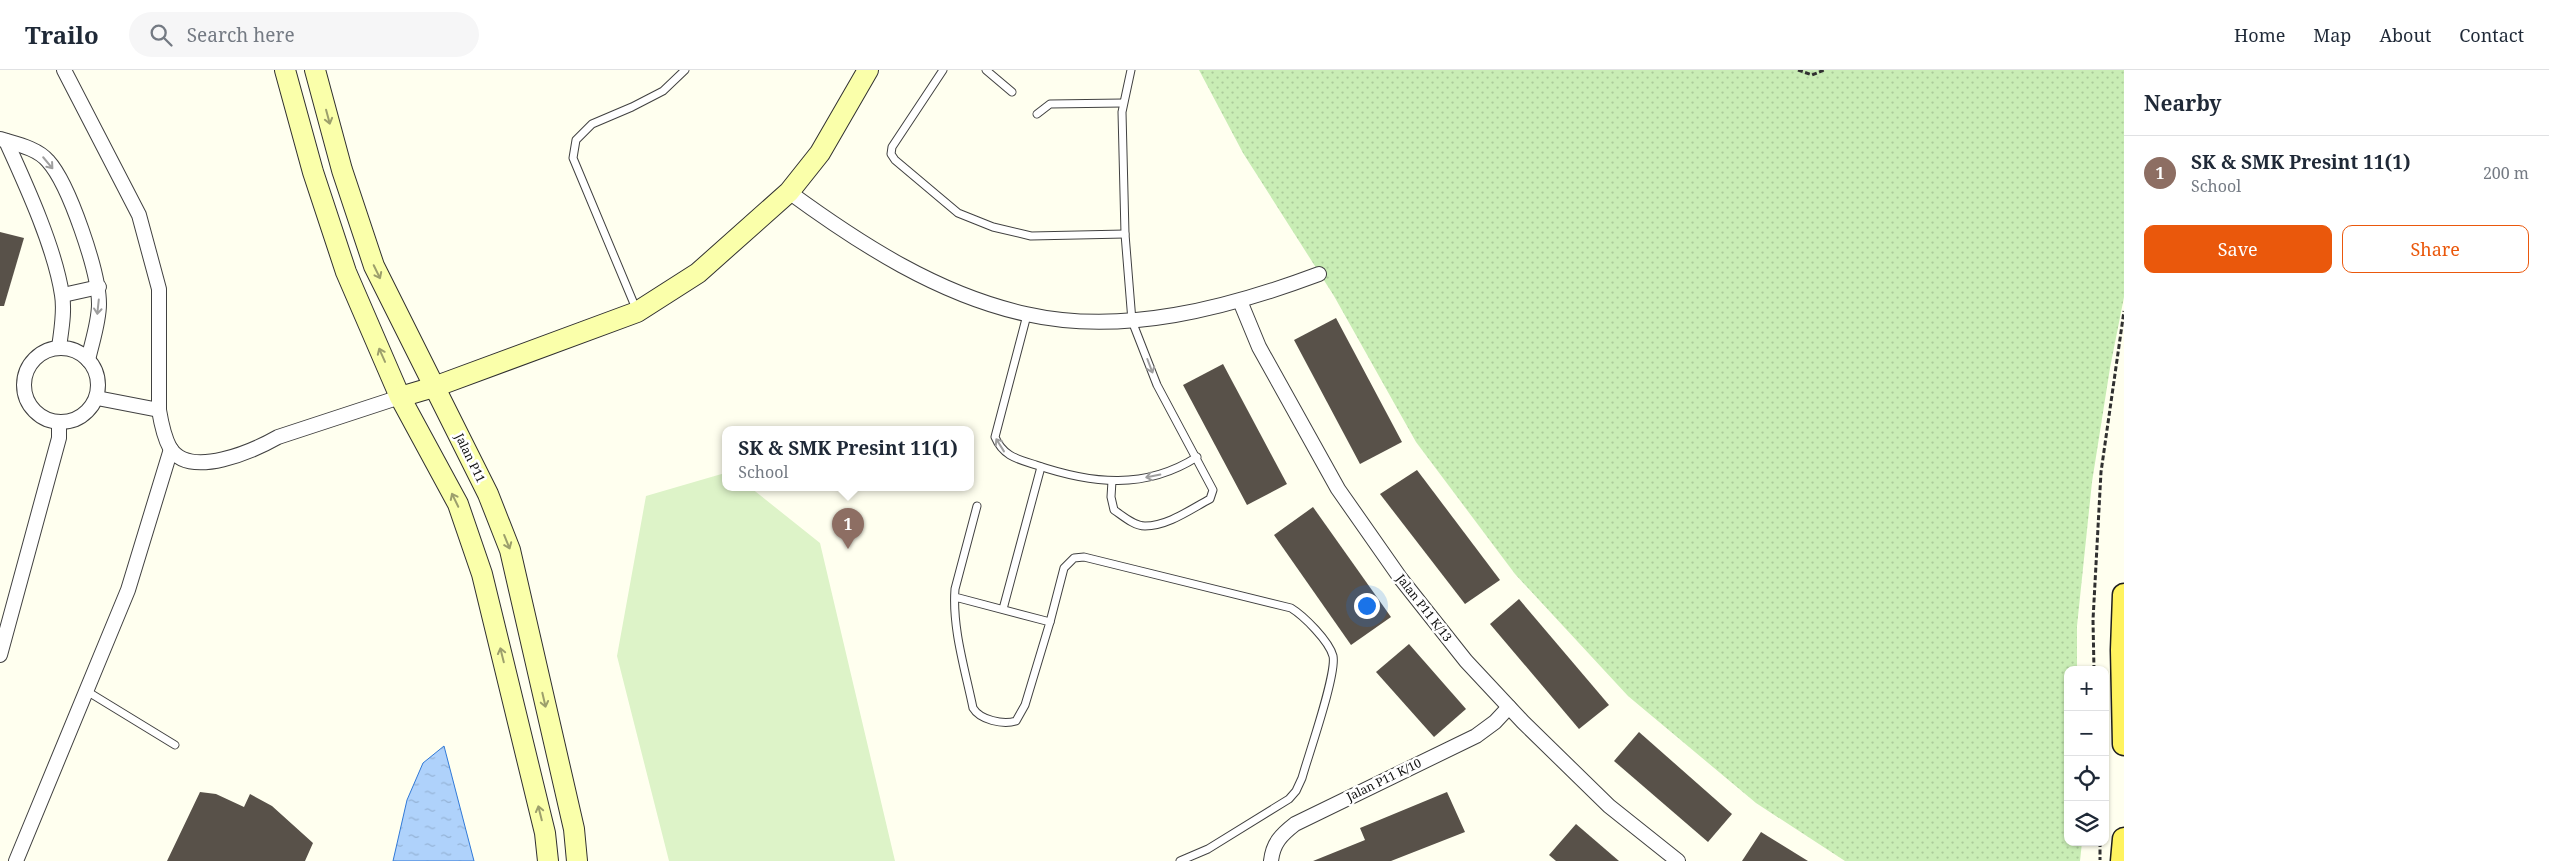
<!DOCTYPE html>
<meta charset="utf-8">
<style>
body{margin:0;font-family:"Noto Serif",serif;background:#f6f6f7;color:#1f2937}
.controls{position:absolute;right:15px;bottom:15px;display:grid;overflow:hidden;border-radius:10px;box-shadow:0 1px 4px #0004}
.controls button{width:45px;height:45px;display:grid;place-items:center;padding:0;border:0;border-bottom:1px solid #e0e1e3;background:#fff;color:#1f2937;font:25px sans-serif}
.you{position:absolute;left:1366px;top:535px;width:18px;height:18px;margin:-12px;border:4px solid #fff;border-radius:50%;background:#1a73e8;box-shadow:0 0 0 8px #1a73e833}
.badge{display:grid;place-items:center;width:32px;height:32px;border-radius:50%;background:#ea580c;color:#fff;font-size:16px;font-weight:700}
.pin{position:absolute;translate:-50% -41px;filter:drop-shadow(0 1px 2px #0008)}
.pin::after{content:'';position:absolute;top:26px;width:18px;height:15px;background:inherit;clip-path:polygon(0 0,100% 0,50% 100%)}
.popup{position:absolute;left:722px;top:356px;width:252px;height:65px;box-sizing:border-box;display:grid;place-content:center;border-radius:10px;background:#fff;filter:drop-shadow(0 1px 4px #0005);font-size:16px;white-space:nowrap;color:#747a83}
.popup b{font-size:19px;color:#1f2937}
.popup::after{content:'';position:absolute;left:50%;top:100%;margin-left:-10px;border:10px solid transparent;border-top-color:#fff}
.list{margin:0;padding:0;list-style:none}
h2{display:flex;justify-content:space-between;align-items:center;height:65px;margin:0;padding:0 20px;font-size:21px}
h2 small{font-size:16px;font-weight:400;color:#747a83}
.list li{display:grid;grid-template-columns:32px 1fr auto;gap:15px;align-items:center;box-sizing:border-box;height:75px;padding:0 20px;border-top:1px solid #e0e1e3}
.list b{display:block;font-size:19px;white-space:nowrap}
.list p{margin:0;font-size:16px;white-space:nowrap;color:#747a83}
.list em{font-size:16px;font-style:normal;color:#747a83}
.actions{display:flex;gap:10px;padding:15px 20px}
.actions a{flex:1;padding:11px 0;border:1px solid #ea580c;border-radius:10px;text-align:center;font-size:18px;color:#ea580c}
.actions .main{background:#ea580c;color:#fff}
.icon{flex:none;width:28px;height:28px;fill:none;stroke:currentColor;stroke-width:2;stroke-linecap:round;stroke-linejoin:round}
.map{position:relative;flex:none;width:2124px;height:791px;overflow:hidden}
header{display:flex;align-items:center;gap:30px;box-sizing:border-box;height:70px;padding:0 25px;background:#fff;border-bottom:1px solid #e0e1e3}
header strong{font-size:24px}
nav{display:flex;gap:28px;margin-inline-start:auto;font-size:18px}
.search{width:350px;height:45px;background:#f6f6f7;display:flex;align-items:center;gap:12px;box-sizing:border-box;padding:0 18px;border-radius:28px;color:#747a83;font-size:19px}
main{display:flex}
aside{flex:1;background:#fff}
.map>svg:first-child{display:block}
</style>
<header>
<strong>Trailo</strong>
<div class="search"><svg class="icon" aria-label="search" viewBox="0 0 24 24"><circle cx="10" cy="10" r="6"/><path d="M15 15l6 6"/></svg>Search here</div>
<nav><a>Home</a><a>Map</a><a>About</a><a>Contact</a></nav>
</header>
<main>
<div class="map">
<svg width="2124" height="791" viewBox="0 0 2124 791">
<defs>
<pattern id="grass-dots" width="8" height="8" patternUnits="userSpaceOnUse" patternTransform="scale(1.25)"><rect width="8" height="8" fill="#c9edb5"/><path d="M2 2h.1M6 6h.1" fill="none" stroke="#abca9a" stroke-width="1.8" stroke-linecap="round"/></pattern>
<pattern id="water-ripples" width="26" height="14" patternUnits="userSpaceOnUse" patternTransform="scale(1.25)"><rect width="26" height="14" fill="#afd2fb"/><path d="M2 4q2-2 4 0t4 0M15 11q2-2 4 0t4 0" fill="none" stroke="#95b3d6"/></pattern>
</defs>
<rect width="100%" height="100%" fill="#ffffef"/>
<!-- grass -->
<path fill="url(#grass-dots)" d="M1199 0H2124V227L2110 298 2092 412 2077 556V600H2068V772H2082L2080 791H1845L1756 733 1628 626 1515 504 1416 372 1334 226 1243 83Z"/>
<!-- pitch -->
<path fill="#ddf3c8" d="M725 403 726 418H751L820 473 895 791H669L617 586 646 426Z"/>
<!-- water -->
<path fill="url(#water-ripples)" stroke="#3179d7" d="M444 676 474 791H393L407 730 423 693Z"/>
<!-- building -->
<g fill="#585149">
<path d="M0 162 24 168 4 236H0Z"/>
<path d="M1336 248 1402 372 1360 394 1294 270Z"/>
<path d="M1223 294 1287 414 1247 435 1183 315Z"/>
<path d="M1417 400 1500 510 1465 534 1380 424Z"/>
<path d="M1313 437 1391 547 1351 575 1274 465Z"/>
<path d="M1519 529 1609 635 1579 659 1490 554Z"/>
<path d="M1409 574 1466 639 1434 667 1376 602Z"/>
<path d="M1639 662 1732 744 1708 772 1614 691Z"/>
<path d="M200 722 216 724 244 737 250 724 272 736 313 773 305 791H167Z"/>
<path d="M1447 722 1465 762 1391 791H1313L1365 770 1360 758Z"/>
<path d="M1576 754 1619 791H1556L1549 785Z"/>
<path d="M1761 762 1808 791H1742Z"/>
</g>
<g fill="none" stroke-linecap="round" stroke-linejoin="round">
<defs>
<g id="lane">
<path d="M943 0 892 77 891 84 895 90 958 143 993 157 1031 166 1125 164"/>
<path d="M986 0 1012 22"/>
<path d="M1037 44 1050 34 1123 33"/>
<path d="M637 241 573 88 576 70 592 54 632 37 663 21 685 0"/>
<path d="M1027 245 995 367C1003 386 1017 389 1036 395 1092 414 1145 420 1197 387"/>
<path d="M1112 411 1111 427 1114 440C1123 446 1134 456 1145 456 1168 456 1191 439 1210 429L1213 420 1157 315 1132 251 1125 164 1122 42 1131 0"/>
<path d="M955 527 1050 552 1025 635 1016 651C1003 655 980 650 973 638 965 599 952 558 955 519L977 436"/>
<path d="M1003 539 1041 397"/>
<path d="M1050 552 1064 498 1074 488 1084 487 1291 538C1304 546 1329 571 1333 586 1337 604 1308 686 1302 708L1296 721 1289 729 1208 779 1180 791"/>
<path d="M85 620 175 675"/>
</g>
<g id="street">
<path d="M64 0 139 145 159 219V340C161 352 164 367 170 378 190 410 255 380 278 367L400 327"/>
<path d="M0 69C16 74 37 78 48 91 69 114 99 202 99 234 99 252 92 272 88 290"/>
<path d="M6 71C26 115 55 178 62 225 65 242 61 261 59 278"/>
<path d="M789 122C860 174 939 225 1026 244 1123 266 1228 238 1319 204"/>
<path d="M63 225 99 217"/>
<path d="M1240 231 1259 277 1338 419 1401 509 1466 591 1523 652 1609 736 1678 791"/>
<circle cx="61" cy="315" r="37"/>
<path d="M97 328 159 340"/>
<path d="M0 585 59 368V353"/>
<path d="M16 791 128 520 171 379"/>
<path d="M1271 791C1273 773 1281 765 1295 754L1476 666 1495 652 1509 637"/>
</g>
<g id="secondary">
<path d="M285 0 313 102 346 202 400 327 458 434 482 504 545 763 548 791"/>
<path d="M315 0 342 100 374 196 488 424 510 480 574 759 577 791"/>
<path d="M400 327 434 317 637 242 698 203 789 122 820 83 868 0"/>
</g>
<g id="primary">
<path d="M2124 525 2122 580 2124 674"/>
<path d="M2122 791 2124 769"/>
</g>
</defs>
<!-- lane casing -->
<use href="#lane" stroke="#414141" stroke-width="9"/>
<!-- street casing -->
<use href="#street" stroke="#414141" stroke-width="16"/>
<!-- secondary casing -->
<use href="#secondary" stroke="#303030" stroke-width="22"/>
<!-- primary casing -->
<use href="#primary" stroke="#1f1f1f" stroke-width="25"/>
<!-- path -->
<g stroke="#303030" stroke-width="3" stroke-dasharray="5 2.5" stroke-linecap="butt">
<path d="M1798 0 1812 5 1824 0"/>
<path d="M2094 600 2093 550 2101 402 2124 241"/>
<path d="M2100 772V790"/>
</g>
<!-- lane -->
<use href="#lane" stroke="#fff" stroke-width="7"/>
<!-- street -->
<use href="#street" stroke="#fff" stroke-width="14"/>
<!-- secondary -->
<use href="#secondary" stroke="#faffaa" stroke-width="20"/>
<!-- primary -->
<use href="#primary" stroke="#fff35f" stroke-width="22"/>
</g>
<!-- one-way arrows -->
<defs><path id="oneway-shaft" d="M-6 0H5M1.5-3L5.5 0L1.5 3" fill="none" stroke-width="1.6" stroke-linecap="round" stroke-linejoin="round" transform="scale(1.25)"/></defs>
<g stroke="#9c9f6c">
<use href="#oneway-shaft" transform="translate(328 47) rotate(75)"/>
<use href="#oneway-shaft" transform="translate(377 202) rotate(64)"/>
<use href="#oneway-shaft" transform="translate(382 285) rotate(-114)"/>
<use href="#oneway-shaft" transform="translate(455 430) rotate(-116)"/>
<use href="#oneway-shaft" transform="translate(507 472) rotate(68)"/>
<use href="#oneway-shaft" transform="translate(502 585) rotate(-104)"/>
<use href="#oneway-shaft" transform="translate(544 630) rotate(77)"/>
<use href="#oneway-shaft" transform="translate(540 743) rotate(-104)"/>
</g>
<g stroke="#9f9f9f">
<use href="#oneway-shaft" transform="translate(48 93) rotate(50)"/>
<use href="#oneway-shaft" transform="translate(98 237) rotate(96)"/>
<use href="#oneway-shaft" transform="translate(1150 296) rotate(69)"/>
<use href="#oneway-shaft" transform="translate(1000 375) rotate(-122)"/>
<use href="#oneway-shaft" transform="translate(1153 406) rotate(169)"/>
</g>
<g text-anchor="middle" stroke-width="5" stroke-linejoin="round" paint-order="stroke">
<!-- street labels -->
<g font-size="12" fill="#0e0e0e" stroke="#fff">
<text transform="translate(470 388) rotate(64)" y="4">Jalan P11</text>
<text transform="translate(1424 538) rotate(52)" y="4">Jalan P11 K/13</text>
<text transform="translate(1384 710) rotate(-26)" y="4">Jalan P11 K/10</text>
</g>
</g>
</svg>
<div class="controls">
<button>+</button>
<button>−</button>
<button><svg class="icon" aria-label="locate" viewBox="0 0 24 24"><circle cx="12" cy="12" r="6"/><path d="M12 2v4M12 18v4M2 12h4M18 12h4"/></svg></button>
<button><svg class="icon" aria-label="layers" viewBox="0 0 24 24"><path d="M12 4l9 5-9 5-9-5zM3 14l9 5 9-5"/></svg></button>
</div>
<div class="you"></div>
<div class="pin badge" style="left:848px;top:479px;background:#8d6e63">1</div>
<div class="popup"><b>SK &amp; SMK Presint 11(1)</b>School</div>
</div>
<aside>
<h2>Nearby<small></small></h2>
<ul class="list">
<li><span class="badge" style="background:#8d6e63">1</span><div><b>SK &amp; SMK Presint 11(1)</b><p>School</p></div><em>200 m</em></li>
</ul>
<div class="actions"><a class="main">Save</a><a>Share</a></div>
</aside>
</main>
